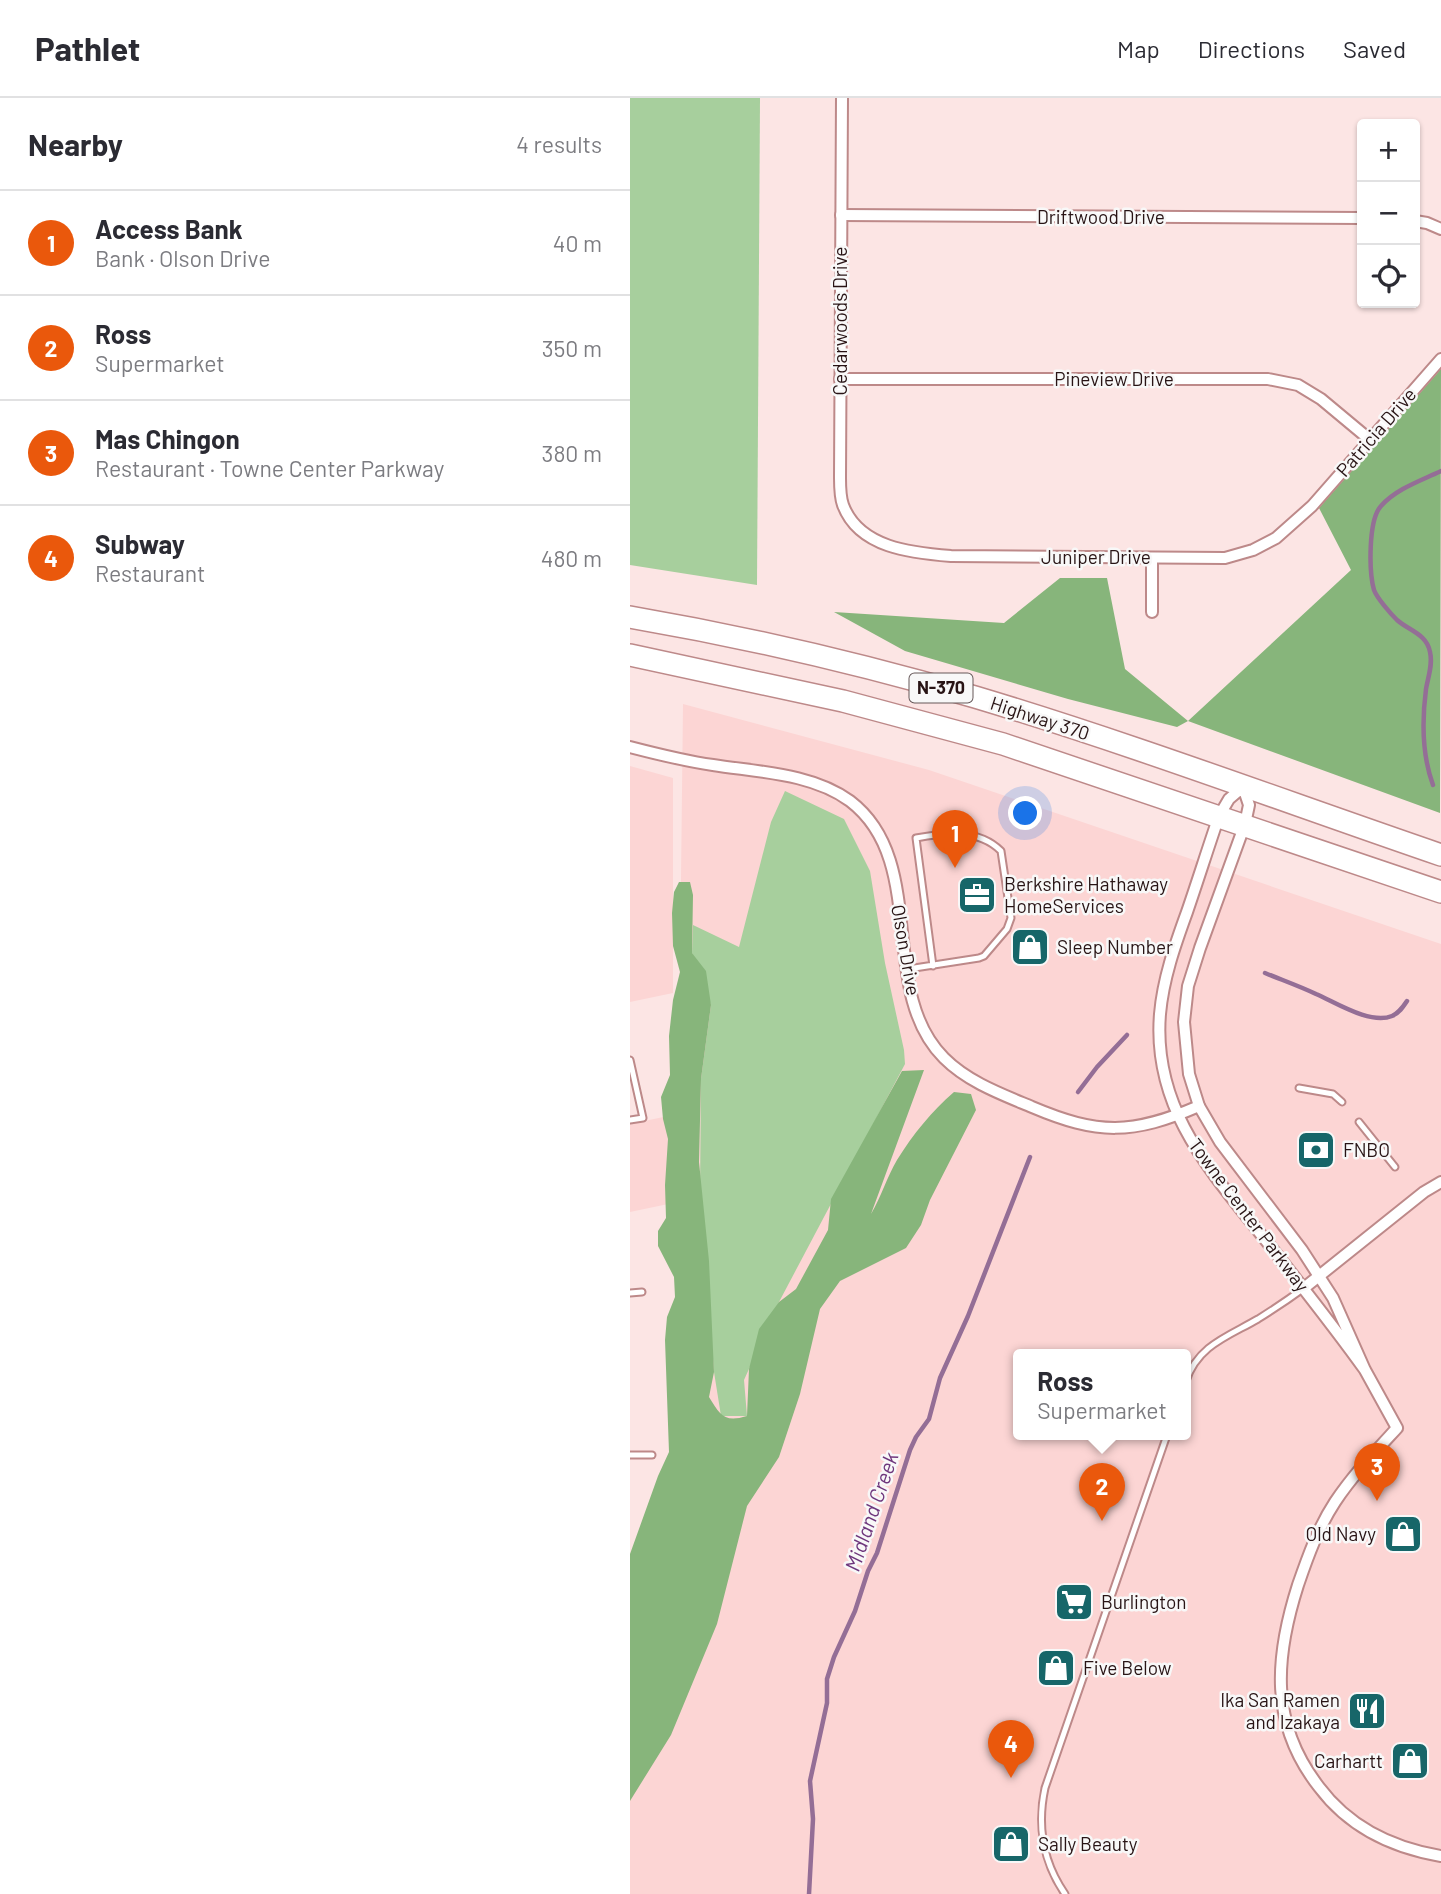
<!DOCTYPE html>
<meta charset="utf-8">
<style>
body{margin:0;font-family:Barlow,sans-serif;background:#f2f2f3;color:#2b2b33}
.controls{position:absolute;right:21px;top:21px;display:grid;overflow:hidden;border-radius:7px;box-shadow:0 2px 5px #0004}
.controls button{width:63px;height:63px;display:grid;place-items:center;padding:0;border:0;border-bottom:2px solid #e1e1e2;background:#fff;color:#2b2b33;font:35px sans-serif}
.you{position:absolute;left:396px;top:716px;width:24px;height:24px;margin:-18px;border:5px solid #fff;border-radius:50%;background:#1a73e8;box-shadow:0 0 0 10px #1a73e833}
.badge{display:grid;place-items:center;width:46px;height:46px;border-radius:50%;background:#ea580c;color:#fff;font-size:23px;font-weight:700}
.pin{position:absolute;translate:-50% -58px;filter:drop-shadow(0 2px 4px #0008)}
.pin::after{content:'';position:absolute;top:37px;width:24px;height:21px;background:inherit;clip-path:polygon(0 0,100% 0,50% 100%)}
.popup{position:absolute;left:383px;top:1251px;width:178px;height:91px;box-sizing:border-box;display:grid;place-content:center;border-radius:7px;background:#fff;filter:drop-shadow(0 2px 5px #0005);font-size:23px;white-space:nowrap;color:#7c7c81}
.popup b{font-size:26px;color:#2b2b33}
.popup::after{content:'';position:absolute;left:50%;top:100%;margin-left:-14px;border:14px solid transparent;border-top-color:#fff}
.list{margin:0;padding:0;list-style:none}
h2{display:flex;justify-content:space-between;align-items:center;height:91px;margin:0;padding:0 28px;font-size:30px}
h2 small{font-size:23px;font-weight:400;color:#7c7c81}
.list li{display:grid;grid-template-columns:46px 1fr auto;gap:21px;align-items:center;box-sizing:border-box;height:105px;padding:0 28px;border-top:2px solid #e1e1e2}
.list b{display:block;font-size:26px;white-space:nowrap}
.list p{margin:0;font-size:23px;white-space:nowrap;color:#7c7c81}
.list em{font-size:23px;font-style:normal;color:#7c7c81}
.icon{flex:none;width:38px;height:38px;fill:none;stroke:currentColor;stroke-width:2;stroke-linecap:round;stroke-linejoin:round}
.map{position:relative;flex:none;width:811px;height:1796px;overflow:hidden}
header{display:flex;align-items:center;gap:42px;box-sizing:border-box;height:98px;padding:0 35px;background:#fff;border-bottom:2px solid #e1e1e2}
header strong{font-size:33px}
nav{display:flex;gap:38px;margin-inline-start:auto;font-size:24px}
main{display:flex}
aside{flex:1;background:#fff}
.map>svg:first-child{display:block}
</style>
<header>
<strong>Pathlet</strong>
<nav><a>Map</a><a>Directions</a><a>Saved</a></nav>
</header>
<main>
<aside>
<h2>Nearby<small>4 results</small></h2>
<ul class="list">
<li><span class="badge">1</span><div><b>Access Bank</b><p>Bank · Olson Drive</p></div><em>40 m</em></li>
<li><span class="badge">2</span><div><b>Ross</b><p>Supermarket</p></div><em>350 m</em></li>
<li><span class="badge">3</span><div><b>Mas Chingon</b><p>Restaurant · Towne Center Parkway</p></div><em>380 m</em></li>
<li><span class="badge">4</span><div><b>Subway</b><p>Restaurant</p></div><em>480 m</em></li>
</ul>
</aside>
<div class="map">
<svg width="811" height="1796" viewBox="0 0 811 1796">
<rect width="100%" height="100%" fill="#fce5e4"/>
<!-- built -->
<g fill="#fcd5d4" fill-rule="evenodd">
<path d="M53 606 299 672 811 846V1796H0V1676L42 1567ZM388 1257H556V1337H388Z"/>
<path d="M0 668 43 680V895L0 904Z"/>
<path d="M43 1017V1105L0 1114V1026Z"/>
</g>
<!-- green -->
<g fill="#a7cf9d">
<path d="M0 0H130L127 487 0 467Z"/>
<path d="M155 693 214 721 240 773 255 865 274 952 275 966 149 1204 114 1282 117 1318H91L84 1274 70 1091 71 981 81 907 62 855 63 827 109 849 141 724Z"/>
</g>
<!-- forest -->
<g fill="#87b57b">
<path d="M811 271 810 715 558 623 547 629 438 601 275 553 204 514 374 525 430 480H477L495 571 558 623 721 472 689 410Z"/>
<path d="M49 784H60L63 797 62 855 76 873 81 907 71 981 69 1064 79 1163 84 1274 79 1299C90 1317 94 1325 117 1318L119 1271 129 1231 149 1204 166 1191 198 1132 201 1101 272 973 294 972 241 1116C251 1099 257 1079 267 1062 283 1036 302 1013 324 994L341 996 346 1012 300 1102 291 1127 276 1150 210 1183 190 1211 170 1296 149 1359 117 1408 87 1526 41 1637 0 1703V1456L28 1378 39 1354 35 1242 37 1219 45 1199 44 1179 28 1148V1133L36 1120 35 1087 38 1041 33 1021 31 999 40 977 39 938 43 902 50 874 43 848 42 815 44 794Z"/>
</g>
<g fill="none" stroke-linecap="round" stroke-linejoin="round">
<!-- stream -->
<g stroke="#946e96" stroke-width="4.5">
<path d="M803 687C792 657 792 622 796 591 798 579 803 567 800 554 797 536 778 532 767 522 760 515 747 500 744 492 739 474 738 422 751 408 766 391 790 383 811 373"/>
<path d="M635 875C652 882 669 888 686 896 705 904 740 927 762 918 769 915 773 909 777 903"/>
<path d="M448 994 467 969 497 937"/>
<path d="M179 1796 183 1721 180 1683 197 1605V1581L204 1559 225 1513 238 1473 247 1455 280 1352 286 1339 299 1321 310 1280 338 1218 400 1059"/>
</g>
<defs>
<g id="lane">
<path d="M278 871 349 860 354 858 377 831 381 820 371 753C348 730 314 735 286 740L303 868"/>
<path d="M0 962 13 1020 0 1022"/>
<path d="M669 990 703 996 712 1004"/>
<path d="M729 1024 765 1069"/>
<path d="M0 1195 12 1194"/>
<path d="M556 1283C568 1247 599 1238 628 1221 644 1211 659 1201 674 1190"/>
<path d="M0 1357H22"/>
<path d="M435 1796C413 1764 407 1727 415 1690L537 1337"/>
</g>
<g id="street">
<path d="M212 0 210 380C210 389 210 399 213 407 229 450 282 455 321 458L595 460 623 452 646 440 682 408 811 261"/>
<path d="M211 117 732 120"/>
<path d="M785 123 797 125 811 131"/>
<path d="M210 281H638L668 287 691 301 739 341"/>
<path d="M522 514V460"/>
<path d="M0 649C27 656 55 663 83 667 127 674 182 675 220 703 300 764 246 892 314 960 338 984 371 996 402 1009 468 1037 502 1037 569 1008"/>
<path d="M674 1190 794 1094 811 1084"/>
<path d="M735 1272C705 1230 673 1190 641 1149 585 1078 522 1014 530 916 533 881 545 847 557 814 568 782 578 750 589 718L599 701 613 689 619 707 615 726 570 850 558 888 554 924 559 976 569 1008 590 1044 672 1152 703 1200 735 1272 767 1330C745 1354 723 1377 705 1404 688 1430 678 1458 668 1487 645 1559 639 1625 689 1689 719 1729 763 1750 811 1758"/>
</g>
<g id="highway">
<path d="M0 519C116 539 232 566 345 599 502 646 656 704 811 757"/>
<path d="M0 557 213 603 373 646 811 794"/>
</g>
</defs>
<!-- lane casing -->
<use href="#lane" stroke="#bd8989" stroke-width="9"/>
<!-- street casing -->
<use href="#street" stroke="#bd8989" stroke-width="14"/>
<!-- highway casing -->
<use href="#highway" stroke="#bd8989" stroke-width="24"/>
<!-- lane -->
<use href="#lane" stroke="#fff" stroke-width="5"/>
<!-- street -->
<use href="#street" stroke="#fff" stroke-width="10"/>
<!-- highway -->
<use href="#highway" stroke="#fff" stroke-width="21"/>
</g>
<!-- icons -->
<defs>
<symbol id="office-square" viewBox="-11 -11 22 22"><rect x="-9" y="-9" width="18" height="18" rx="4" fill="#176669" stroke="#f8f8f8"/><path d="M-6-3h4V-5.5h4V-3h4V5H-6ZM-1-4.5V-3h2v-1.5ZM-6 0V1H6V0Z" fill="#fff"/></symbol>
<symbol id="shop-square" viewBox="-11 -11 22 22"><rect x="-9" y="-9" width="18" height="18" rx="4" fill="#176669" stroke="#f8f8f8"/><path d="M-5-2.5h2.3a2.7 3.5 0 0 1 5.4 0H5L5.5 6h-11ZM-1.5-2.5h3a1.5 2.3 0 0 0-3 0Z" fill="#fff"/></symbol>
<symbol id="bank-square" viewBox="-11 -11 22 22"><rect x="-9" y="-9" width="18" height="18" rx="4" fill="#176669" stroke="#f8f8f8"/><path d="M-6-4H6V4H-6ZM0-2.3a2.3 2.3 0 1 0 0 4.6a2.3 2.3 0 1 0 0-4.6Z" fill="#fff"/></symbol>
<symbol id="supermarket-square" viewBox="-11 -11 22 22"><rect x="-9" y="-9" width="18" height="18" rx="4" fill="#176669" stroke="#f8f8f8"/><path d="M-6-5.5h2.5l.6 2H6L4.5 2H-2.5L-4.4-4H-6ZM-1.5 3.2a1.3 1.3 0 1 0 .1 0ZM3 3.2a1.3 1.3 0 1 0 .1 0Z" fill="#fff"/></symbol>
<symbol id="restaurant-square" viewBox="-11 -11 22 22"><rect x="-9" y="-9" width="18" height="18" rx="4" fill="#176669" stroke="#f8f8f8"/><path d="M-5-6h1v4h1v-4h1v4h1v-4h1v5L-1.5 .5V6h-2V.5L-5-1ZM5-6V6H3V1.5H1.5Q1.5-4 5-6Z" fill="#fff"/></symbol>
</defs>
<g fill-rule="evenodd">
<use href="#office-square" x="325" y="775" width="44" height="44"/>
<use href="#shop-square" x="378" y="827" width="44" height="44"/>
<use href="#bank-square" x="664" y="1030" width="44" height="44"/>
<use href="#shop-square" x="751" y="1414" width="44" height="44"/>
<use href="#supermarket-square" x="422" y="1482" width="44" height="44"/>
<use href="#shop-square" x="404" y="1548" width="44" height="44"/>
<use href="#restaurant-square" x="715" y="1591" width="44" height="44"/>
<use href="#shop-square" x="758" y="1641" width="44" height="44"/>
<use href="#shop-square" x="359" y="1724" width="44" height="44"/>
</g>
<g text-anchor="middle" stroke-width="5" stroke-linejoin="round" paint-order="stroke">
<!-- shield labels -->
<rect fill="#f8f8f8" stroke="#665859" stroke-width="2" x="279.5" y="575.5" width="63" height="29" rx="5"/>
<g font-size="18" font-weight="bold" fill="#281415">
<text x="311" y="596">N-370</text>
</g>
<!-- street labels -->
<g font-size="19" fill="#281415" stroke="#f8f8f8">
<text x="471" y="126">Driftwood Drive</text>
<text transform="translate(210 223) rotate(-90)" y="7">Cedarwoods Drive</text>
<text x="484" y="288">Pineview Drive</text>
<text transform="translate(746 334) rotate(-49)" y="7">Patricia Drive</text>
<text x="466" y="466">Juniper Drive</text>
<text transform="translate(410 620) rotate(18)" y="7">Highway 370</text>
<text transform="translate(276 852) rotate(80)" y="7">Olson Drive</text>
<text transform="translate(619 1117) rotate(53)" y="7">Towne Center Parkway</text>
</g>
<!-- poi labels -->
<g font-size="19" fill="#281415" stroke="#f8f8f8" text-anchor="start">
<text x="374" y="793">Berkshire Hathaway<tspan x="374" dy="22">HomeServices</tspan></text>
<text x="427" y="856">Sleep Number</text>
<text x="713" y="1059">FNBO</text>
<text x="746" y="1443" text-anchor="end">Old Navy</text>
<text x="471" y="1511">Burlington</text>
<text x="453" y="1577">Five Below</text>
<text x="710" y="1609" text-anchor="end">Ika San Ramen<tspan x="710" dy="22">and Izakaya</tspan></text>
<text x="753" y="1670" text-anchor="end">Carhartt</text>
<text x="408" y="1753">Sally Beauty</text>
</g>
<!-- water labels -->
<g font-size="21" font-style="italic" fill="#6f377d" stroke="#f8f8f8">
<text transform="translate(242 1414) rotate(-71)" y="7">Midland Creek</text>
</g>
</g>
</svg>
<div class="controls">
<button>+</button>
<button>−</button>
<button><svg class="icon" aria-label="locate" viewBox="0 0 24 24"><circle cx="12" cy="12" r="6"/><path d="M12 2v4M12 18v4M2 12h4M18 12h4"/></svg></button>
</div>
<div class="you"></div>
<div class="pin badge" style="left:325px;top:770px">1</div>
<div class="pin badge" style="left:472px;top:1423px">2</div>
<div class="popup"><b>Ross</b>Supermarket</div>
<div class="pin badge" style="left:747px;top:1403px">3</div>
<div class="pin badge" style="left:381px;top:1680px">4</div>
</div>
</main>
